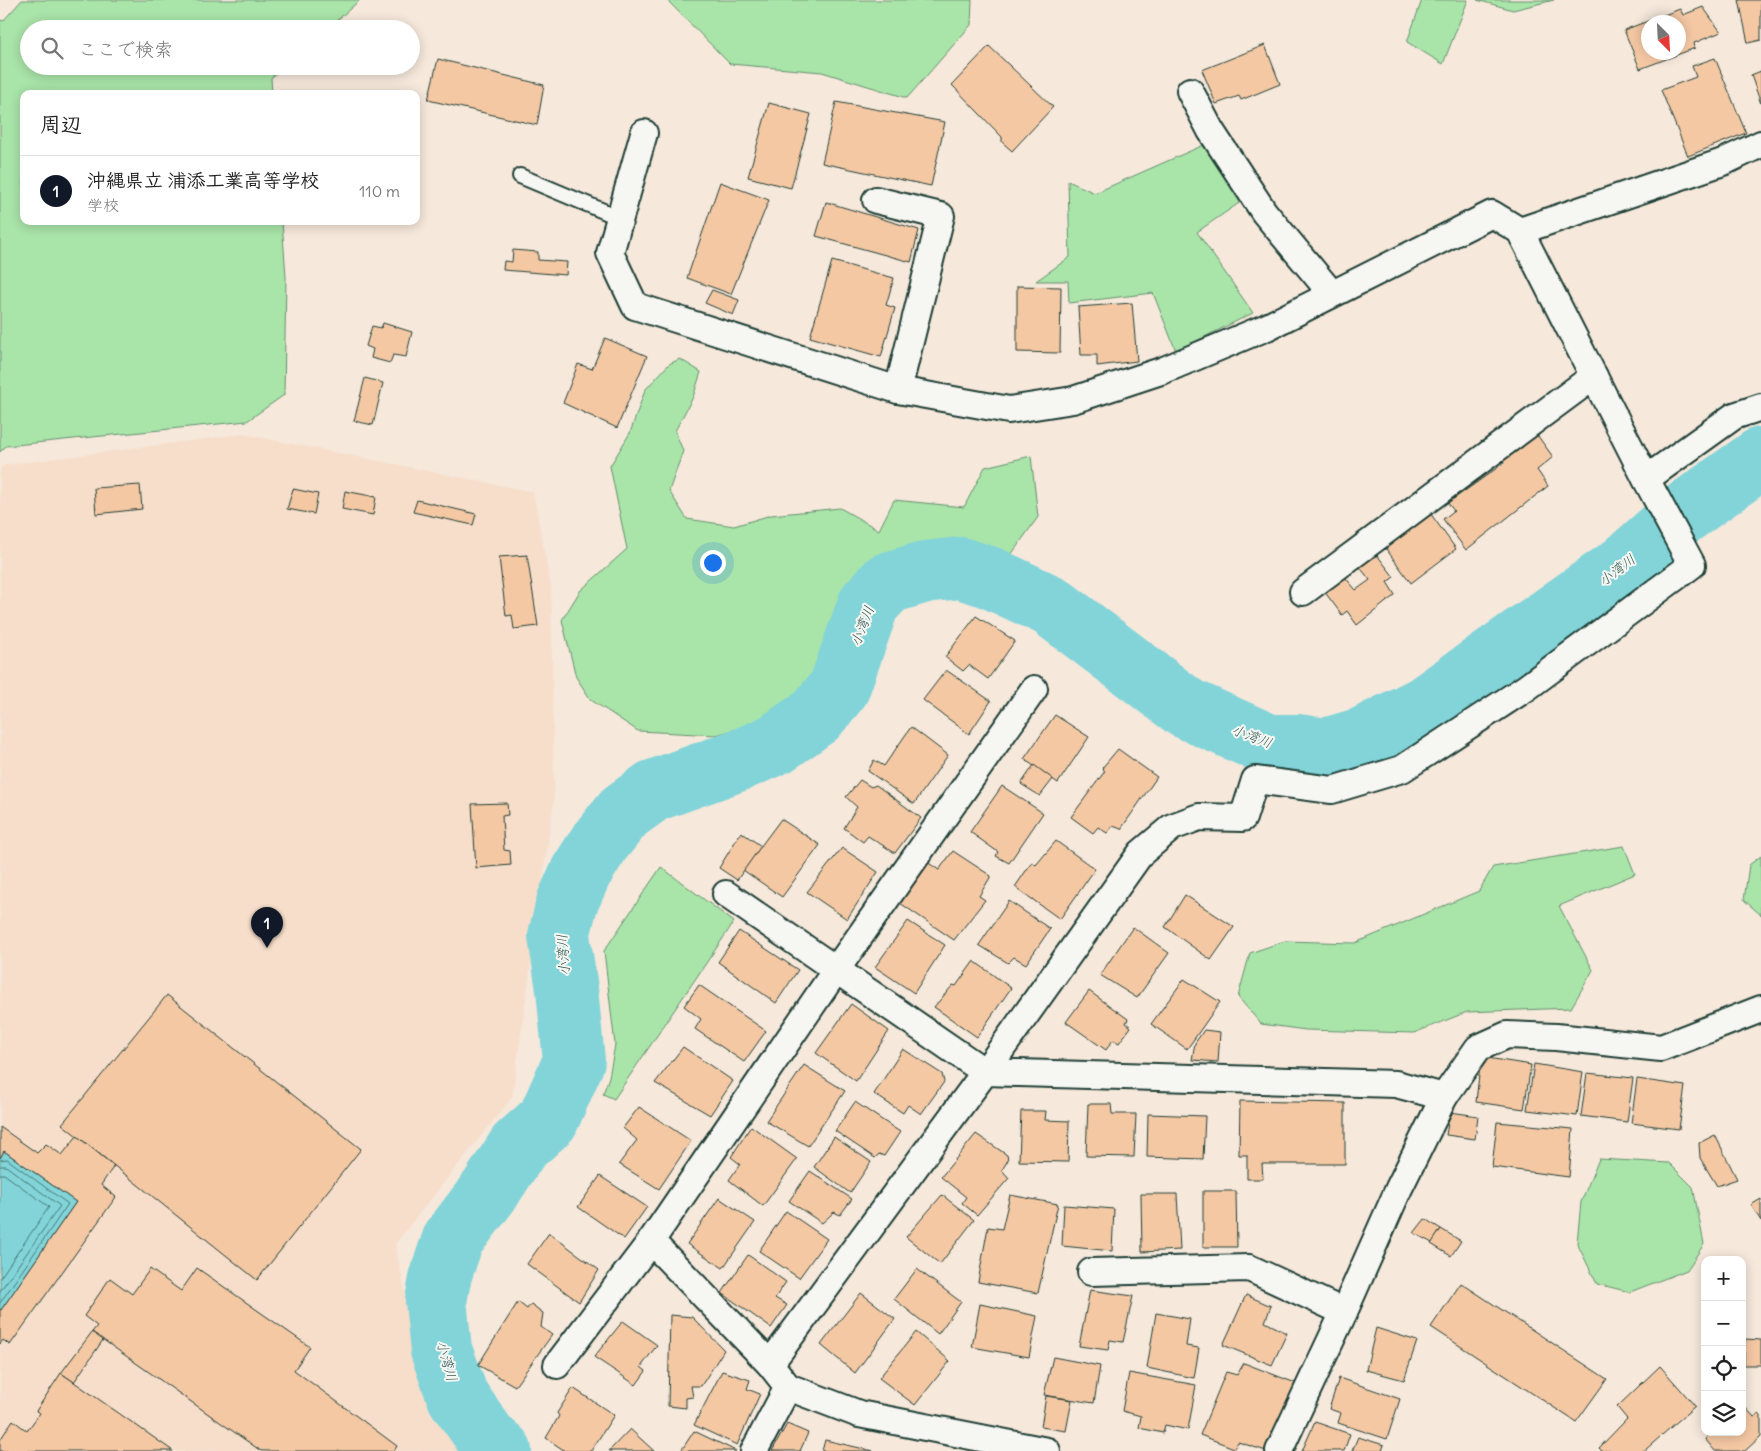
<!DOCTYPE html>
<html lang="ja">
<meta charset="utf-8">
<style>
body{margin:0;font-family:Delius,"Klee One",sans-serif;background:#f6f6f6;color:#222}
.controls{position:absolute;right:15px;bottom:15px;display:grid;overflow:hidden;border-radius:10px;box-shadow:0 2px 12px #0003}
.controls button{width:45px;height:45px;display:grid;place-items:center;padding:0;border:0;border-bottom:1px solid #e0e0e0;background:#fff;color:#222;font:25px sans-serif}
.compass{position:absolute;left:1641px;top:15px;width:45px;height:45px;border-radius:50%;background:#fff;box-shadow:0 2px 12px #0003;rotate:156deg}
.you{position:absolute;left:712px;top:562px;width:18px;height:18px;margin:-12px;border:4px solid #fff;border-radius:50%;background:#1a73e8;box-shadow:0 0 0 8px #1a73e833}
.badge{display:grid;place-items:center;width:32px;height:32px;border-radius:50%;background:#111827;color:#fff;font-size:16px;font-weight:700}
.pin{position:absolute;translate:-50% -41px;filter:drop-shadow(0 1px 2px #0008)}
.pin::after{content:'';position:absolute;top:26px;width:18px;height:15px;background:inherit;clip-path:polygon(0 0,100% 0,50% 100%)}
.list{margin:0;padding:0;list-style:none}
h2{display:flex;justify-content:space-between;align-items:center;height:65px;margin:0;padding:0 20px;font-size:21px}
h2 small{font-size:16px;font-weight:400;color:#767676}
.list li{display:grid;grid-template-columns:32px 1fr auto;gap:15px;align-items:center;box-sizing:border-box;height:70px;padding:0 20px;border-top:1px solid #e0e0e0}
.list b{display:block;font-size:19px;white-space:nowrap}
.list p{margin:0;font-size:16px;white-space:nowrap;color:#767676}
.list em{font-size:16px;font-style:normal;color:#767676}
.icon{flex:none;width:28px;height:28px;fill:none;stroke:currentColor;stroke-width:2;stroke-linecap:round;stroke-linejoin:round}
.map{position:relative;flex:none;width:1761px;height:1451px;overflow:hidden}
.search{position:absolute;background:#fff;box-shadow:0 2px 12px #0003;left:20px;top:20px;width:400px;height:55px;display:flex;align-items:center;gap:12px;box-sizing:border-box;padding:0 18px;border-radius:28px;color:#767676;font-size:19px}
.panel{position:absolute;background:#fff;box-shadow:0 2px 12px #0003;left:20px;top:90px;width:400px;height:135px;border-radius:10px}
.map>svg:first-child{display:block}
</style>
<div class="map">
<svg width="1761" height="1451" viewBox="0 0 1761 1451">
<rect width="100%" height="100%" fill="#f6e8db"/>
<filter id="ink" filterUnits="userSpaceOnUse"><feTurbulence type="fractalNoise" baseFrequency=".02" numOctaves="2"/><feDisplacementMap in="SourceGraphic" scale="10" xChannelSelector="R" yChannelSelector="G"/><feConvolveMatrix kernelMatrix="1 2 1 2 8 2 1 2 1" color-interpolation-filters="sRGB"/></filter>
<g filter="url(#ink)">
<!-- built -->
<path fill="#f6deca" d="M243 434 533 492 551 587 554 799 512 1097 395 1244 430 1412 468 1451H0V469L5 465Z"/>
<!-- green -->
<g fill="#a9e4a9" stroke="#64906e">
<path d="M22 0H360L327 29H29V66H284L271 78 272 94H24V221H282L286 277 284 395 247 421 6 446 0 452V20L3 21Z"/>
<path d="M667 0H972L971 25 907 98 822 72 730 64Z"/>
<path d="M1422 0H1468L1443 64 1407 42Z"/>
<path d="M1477 0H1554L1513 10Z"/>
<path d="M1206 144 1242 201 1197 232 1253 313 1176 351 1153 293 1069 303 1068 281H1036L1070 257 1068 181 1095 193Z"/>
<path d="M680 359 701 372 693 397 675 431 683 451 669 491 687 519 734 526 771 515 840 508 879 530 894 500 964 507 985 467 1031 456 1038 517 1006 562 953 545 906 556 863 577 823 672 787 715 716 735 638 731 591 700 576 677 562 620 580 591 627 549 610 466 630 433 645 390 669 364Z"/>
<path d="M1624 846 1635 874 1559 906 1593 970 1571 1008 1467 1012 1414 1033 1306 1030 1261 1024 1238 997 1250 953 1285 941 1355 943 1479 891 1493 867Z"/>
<path d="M1761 856V915L1744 900 1749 865Z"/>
<path d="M661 867 734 922 614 1099 603 1094 609 1077 615 1045 604 951Z"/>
<path d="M1599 1159 1669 1163 1693 1187 1704 1244 1687 1270 1630 1292 1597 1284 1577 1243 1581 1202Z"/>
</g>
<!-- water -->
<path fill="#82d4d9" stroke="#5a9897" d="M4 1151 76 1202 1 1310 0 1309V1158Z"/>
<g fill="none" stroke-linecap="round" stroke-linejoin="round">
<!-- shore -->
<g stroke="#477976" stroke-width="1">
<path d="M0 1160 7 1159 68 1204 0 1303"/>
<path d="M0 1166H6L60 1206 0 1291"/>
<path d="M0 1174H4L49 1207 0 1278"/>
</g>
<!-- river -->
<path stroke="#82d4d9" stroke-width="62" d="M501 1451 488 1440 458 1397 441 1350 436 1301 441 1274 453 1239 491 1189 518 1147 548 1120 574 1061 567 989 559 936 567 903 581 872 600 842 624 812 653 791 742 759 776 744 816 716 839 688 869 603 888 583 925 572 960 568 989 577 1051 606 1186 708 1269 745H1297L1326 749 1363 738 1424 707 1625 565 1681 515 1761 458"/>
</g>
<!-- building -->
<g fill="#f5c8a4" stroke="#1f3d34" fill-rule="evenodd">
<path d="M1739 0H1761V40L1748 43Z"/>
<path d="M1703 7 1721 32 1694 43 1695 48 1640 69 1624 30 1680 9 1683 15ZM1648 22H1678V52H1648Z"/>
<path d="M1265 45 1280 84 1241 100 1239 96 1216 104 1202 70Z"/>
<path d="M989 46 1053 107 1012 151 1002 142V137L952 85Z"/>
<path d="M1715 58 1746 133 1688 156 1661 90 1696 77 1692 66Z"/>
<path d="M438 59 544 85 537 125 428 100Z"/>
<path d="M1761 71V104L1751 75Z"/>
<path d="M836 102 945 122 931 186 822 163Z"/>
<path d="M769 103 811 114 791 188 748 177Z"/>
<path d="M720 182 769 200 731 294 687 278Z"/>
<path d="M826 202 919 230 911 262 816 236Z"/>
<path d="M513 250 538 252V260L567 262 566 275 503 270 504 261 512 262Z"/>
<path d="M832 261 894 278 886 305 895 308 881 357 810 337Z"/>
<path d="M1017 286 1061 287 1060 353 1017 352Z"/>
<path d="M712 290 739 300 733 315 705 303Z"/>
<path d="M1132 303 1137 361 1097 366V355H1081L1078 307Z"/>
<path d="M383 323 412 332 406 357 393 355 390 363 371 358 373 349 366 346 372 326 381 328Z"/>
<path d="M605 338 647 356 617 428 563 403 578 364 592 369Z"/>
<path d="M365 378 383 383 373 425 354 421Z"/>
<path d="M1535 432 1553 457 1537 470 1548 486 1466 550 1443 519 1454 511 1448 503 1504 463 1501 456Z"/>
<path d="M140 485 142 509 96 514 94 488Z"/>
<path d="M293 489 318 494 314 514 287 509Z"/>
<path d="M345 491 376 497 373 515 342 509Z"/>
<path d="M417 500 476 514 473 525 413 512Z"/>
<path d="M1430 513 1456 549 1411 583 1384 546Z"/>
<path d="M527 555 538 626 514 629 512 615 506 616 499 557Z"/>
<path d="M1377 555 1394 577 1387 582 1395 595 1357 625 1347 611 1342 615 1324 591 1344 576 1356 590 1370 580 1359 566Z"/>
<path d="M976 616 1015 641 988 679 969 665 963 671 945 657Z"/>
<path d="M946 670 991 701 969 734 923 700Z"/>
<path d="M1055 715 1089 737 1058 783 1024 759Z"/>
<path d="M911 727 948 755 914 804 868 771 874 760 884 766Z"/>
<path d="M1118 749 1157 777 1121 829 1113 826 1107 833 1098 827 1093 833 1071 817 1105 771 1102 768Z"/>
<path d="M1034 765 1053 779 1040 796 1021 784Z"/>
<path d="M860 780 871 787 876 785 921 818 895 853 868 836 863 842 844 828 857 807 846 797Z"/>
<path d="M1002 786 1043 813 1009 863 996 856 998 852 970 832Z"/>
<path d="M507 803 508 815 502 816 504 850 510 851 511 865 476 868 472 804Z"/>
<path d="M781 819 820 845 782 897 743 870Z"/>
<path d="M741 832 761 846 737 880 719 868Z"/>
<path d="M1056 841 1095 869 1060 919 1015 887 1032 862 1036 865Z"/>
<path d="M842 848 878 872 847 919 807 892Z"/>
<path d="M953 851 991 876 979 896 985 900 954 940 900 903 927 862 939 870Z"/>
<path d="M1185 895 1234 927 1211 960 1165 927Z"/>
<path d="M1009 901 1050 929 1026 964 1014 957 1008 963 979 945Z"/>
<path d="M908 921 945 945 914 993 875 967Z"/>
<path d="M1133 927 1169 953 1137 998 1100 975Z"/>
<path d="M739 931 798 970 776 1003 718 962Z"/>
<path d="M974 961 1011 988 977 1037 934 1007 953 985 956 986Z"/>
<path d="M1184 979 1220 1002 1187 1049 1151 1024Z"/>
<path d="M699 985 766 1031 744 1062 695 1029 701 1019 684 1006Z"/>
<path d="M1089 991 1128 1019 1126 1023 1131 1027 1119 1043 1113 1040 1106 1050 1066 1022Z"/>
<path d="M167 995 361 1149 257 1280 62 1124Z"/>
<path d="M851 1004 889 1031 856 1081 816 1053Z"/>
<path d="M1204 1030 1220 1032 1218 1062 1192 1060 1195 1043Z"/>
<path d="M683 1047 733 1081 710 1115 655 1083Z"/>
<path d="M903 1049 942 1074 944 1082 921 1114 908 1105 903 1113 874 1094Z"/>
<path d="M1481 1057 1531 1065 1524 1109 1476 1102Z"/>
<path d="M1534 1064 1583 1072 1577 1116 1527 1110Z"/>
<path d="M804 1065 845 1091 808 1146 766 1121Z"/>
<path d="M1587 1073 1633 1078 1627 1122 1581 1116Z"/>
<path d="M1637 1079 1685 1086 1679 1129 1631 1123Z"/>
<path d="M1240 1101 1345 1103V1164H1262L1263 1179H1247V1155H1239Z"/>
<path d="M855 1102 900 1132 884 1156 879 1154 875 1158 835 1131Z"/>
<path d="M1088 1104H1111L1112 1114H1136L1134 1157 1086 1156Z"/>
<path d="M639 1107 691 1141 659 1189 619 1164 637 1140 623 1128Z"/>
<path d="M1021 1111H1046L1045 1120 1069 1121 1068 1162 1019 1161Z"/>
<path d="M1450 1112 1478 1116 1475 1139 1446 1135Z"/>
<path d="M1148 1114 1205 1116 1203 1159 1147 1157Z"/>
<path d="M1497 1122 1573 1129 1569 1177 1492 1167Z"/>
<path d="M751 1126 797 1159 763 1206 729 1180 740 1164 731 1157Z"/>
<path d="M0 1127 37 1153 46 1144 62 1155 77 1136 114 1166 101 1185 116 1197 10 1345 3 1340 0 1344V1309L1 1310 76 1202 4 1151 0 1158Z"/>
<path d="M976 1134 1007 1155 1008 1160 1002 1170 1009 1178 977 1215 962 1203 966 1197 941 1177Z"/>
<path d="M1715 1135 1737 1179 1717 1186 1700 1158 1699 1143Z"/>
<path d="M834 1137 871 1162 850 1193 814 1167Z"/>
<path d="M810 1171 852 1199 840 1215 834 1212 822 1223 789 1201Z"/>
<path d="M600 1176 647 1207 624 1239 578 1207Z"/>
<path d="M1203 1191H1236L1237 1247H1203Z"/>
<path d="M1141 1194H1177L1180 1250 1142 1252Z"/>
<path d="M942 1195 974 1220 940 1264 906 1237Z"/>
<path d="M1010 1195 1058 1204 1038 1293 978 1282 988 1227 1002 1229Z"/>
<path d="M719 1198 755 1222 723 1268 687 1244Z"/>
<path d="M1761 1199V1221L1751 1205Z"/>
<path d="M1064 1205 1114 1209 1112 1251 1062 1246Z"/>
<path d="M786 1211 827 1239 799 1278 759 1251Z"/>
<path d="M1425 1219 1441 1229 1432 1243 1414 1233Z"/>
<path d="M1441 1229 1461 1241 1451 1256 1431 1244Z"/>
<path d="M549 1233 599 1270 579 1302 527 1264Z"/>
<path d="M748 1255 786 1282 775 1298 787 1305 771 1328 722 1293Z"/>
<path d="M197 1268 310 1347 294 1370 397 1446 394 1451H261L92 1332 97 1326 84 1316 110 1278 132 1294 150 1269 181 1291Z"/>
<path d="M917 1269 961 1302 938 1334 894 1299Z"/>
<path d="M1461 1283 1607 1379 1576 1422 1431 1327Z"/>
<path d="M1090 1290 1133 1296 1123 1342 1110 1340 1108 1350 1079 1346Z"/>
<path d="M861 1293 895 1319 855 1373 821 1345Z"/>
<path d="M1246 1295 1271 1306 1265 1322 1287 1333 1272 1365 1223 1345Z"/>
<path d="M518 1302 527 1309 531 1304 543 1313 541 1327 552 1335 515 1386 478 1365Z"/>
<path d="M980 1304 1037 1316 1029 1357 972 1347Z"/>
<path d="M1156 1313 1190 1319 1186 1346 1199 1348 1194 1378 1147 1368Z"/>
<path d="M670 1315 692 1317 724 1350 701 1386H691L693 1397 686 1398V1408L668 1406Z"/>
<path d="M623 1321 657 1345 641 1367 646 1371 636 1385 594 1357Z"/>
<path d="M1376 1328 1417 1341 1404 1380 1366 1370Z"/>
<path d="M92 1332 103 1340 74 1382 61 1373Z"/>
<path d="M916 1332 950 1361 915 1405 879 1378Z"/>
<path d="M1745 1339 1761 1340V1365H1744Z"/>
<path d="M1053 1357 1100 1366 1094 1403 1044 1395Z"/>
<path d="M1244 1363 1298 1384 1266 1451 1238 1442 1234 1448 1200 1435 1226 1372 1237 1375Z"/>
<path d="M1660 1366 1695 1406 1644 1451H1602L1599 1448 1627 1419 1617 1407Z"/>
<path d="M722 1371 750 1380 747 1389 760 1394 737 1445 694 1425Z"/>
<path d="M61 1373 74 1382 173 1451H0V1440L13 1420 27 1431 40 1413 36 1411Z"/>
<path d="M1129 1373 1196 1385 1188 1430 1165 1425 1163 1433 1139 1428 1141 1416 1122 1411Z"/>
<path d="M1339 1378 1400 1399 1387 1439 1338 1423 1341 1413 1329 1409Z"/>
<path d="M573 1388 614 1415 591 1451H565L546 1438 559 1416 557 1413Z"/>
<path d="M1046 1396 1072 1400 1066 1431 1041 1427Z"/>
<path d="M1743 1405 1754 1417 1759 1414 1761 1416V1436L1745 1451H1715L1705 1439 1712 1432H1742Z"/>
<path d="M1315 1422 1350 1434 1344 1451H1302Z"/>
<path d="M787 1424 808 1433 800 1451H801H772Z"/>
<path d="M630 1429 654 1451H609Z"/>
<path d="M694 1431 736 1451H681Z"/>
<path d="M1358 1437 1384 1445 1382 1451H1352Z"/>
<path d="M825 1440 873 1451H822Z"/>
</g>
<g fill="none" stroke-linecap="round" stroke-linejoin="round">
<defs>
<path id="service" d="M520 176 620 218"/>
<g id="minor">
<path d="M1190 91 1211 131 1264 212 1332 294"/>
<path d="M644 133 610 253 635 306 898 390 1009 410 1073 400 1164 370 1267 327 1492 214 1520 231 1646 479 1692 565 1526 688 1402 769 1332 790 1255 780 1243 818 1199 817 1172 827 1141 853 985 1072 770 1364"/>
<path d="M876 200 941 216 898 390"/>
<path d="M1520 231 1723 162 1761 144"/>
<path d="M1646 479 1734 416 1761 407"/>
<path d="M1303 592 1594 376"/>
<path d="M1034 689 836 970 651 1241 770 1364 788 1387 859 1414 1047 1451"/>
<path d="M726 894 985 1072 1396 1084 1444 1097"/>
<path d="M1091 1272 1249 1268 1344 1312"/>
<path d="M557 1365 651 1241"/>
<path d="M754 1451 788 1387"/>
<path d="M1279 1451 1344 1312 1399 1188 1444 1097 1478 1048 1507 1035 1556 1037 1661 1048 1761 1009"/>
</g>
</defs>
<!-- service casing -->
<use href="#service" stroke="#1f3d34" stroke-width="18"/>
<!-- minor casing -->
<use href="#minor" stroke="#1f3d34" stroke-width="30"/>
<!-- service -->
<use href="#service" stroke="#f6f6f2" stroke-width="14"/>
<!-- minor -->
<use href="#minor" stroke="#f6f6f2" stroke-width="26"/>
</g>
</g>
<g text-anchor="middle" stroke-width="4" stroke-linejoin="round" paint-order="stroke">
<!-- water labels -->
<g font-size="14" font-style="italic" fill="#335b55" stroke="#f6f6f2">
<text transform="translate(1617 570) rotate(-38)" y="5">小湾川</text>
<text transform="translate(862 626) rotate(-69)" y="5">小湾川</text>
<text transform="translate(1252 736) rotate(21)" y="5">小湾川</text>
<text transform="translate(563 955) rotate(-94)" y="5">小湾川</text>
<text transform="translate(447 1361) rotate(74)" y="5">小湾川</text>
</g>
</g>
</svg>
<div class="controls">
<button>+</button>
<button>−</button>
<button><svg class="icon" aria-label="locate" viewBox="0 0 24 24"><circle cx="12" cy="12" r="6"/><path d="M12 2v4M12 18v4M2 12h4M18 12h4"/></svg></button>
<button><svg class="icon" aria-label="layers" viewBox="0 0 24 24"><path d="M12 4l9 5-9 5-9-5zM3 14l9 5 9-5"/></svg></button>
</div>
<svg class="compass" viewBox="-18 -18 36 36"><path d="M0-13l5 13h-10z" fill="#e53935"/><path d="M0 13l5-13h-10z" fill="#767676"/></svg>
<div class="you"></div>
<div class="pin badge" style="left:267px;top:948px">1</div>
<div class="search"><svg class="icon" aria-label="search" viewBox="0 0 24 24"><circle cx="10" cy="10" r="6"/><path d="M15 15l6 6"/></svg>ここで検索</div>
<section class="panel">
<h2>周辺<small></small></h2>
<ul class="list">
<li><span class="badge">1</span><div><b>沖縄県立 浦添工業高等学校</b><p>学校</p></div><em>110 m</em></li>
</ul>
</section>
</div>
